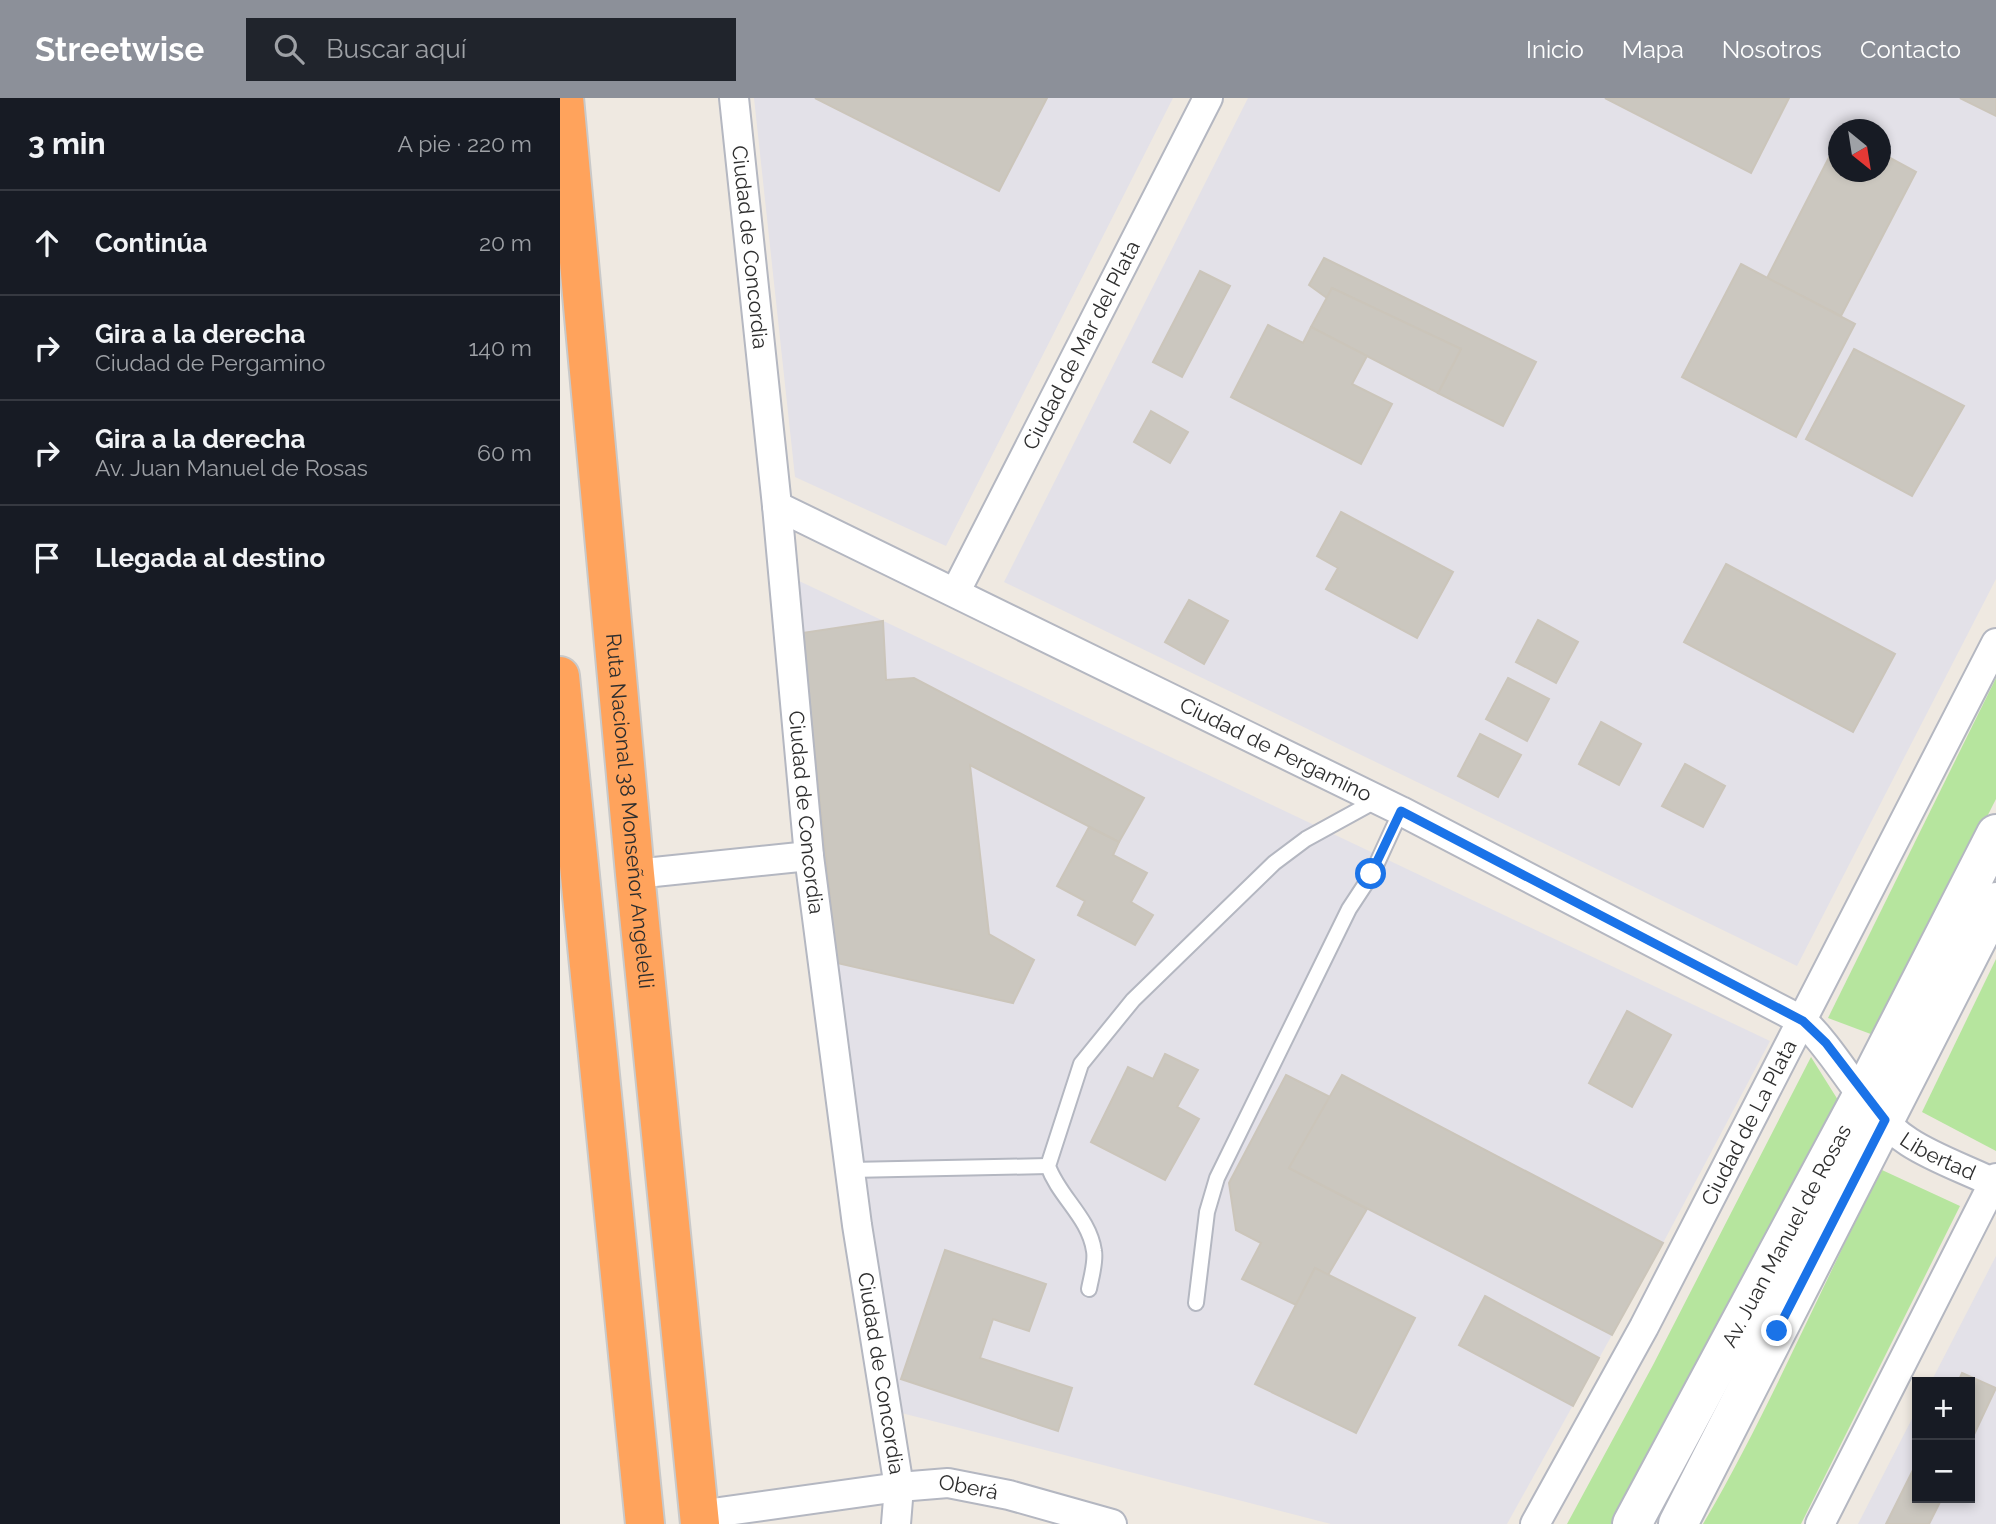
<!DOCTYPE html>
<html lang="es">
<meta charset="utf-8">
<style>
body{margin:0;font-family:Raleway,sans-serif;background:#20242c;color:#f1f3f6}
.controls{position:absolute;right:21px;bottom:21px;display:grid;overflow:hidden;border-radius:0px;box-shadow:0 4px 10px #0003}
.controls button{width:63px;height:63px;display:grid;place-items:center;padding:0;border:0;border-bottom:2px solid #363941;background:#171b24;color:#f1f3f6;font:35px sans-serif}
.compass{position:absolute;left:1268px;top:21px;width:63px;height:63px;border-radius:50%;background:#171b24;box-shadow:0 4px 10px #0003;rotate:150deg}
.stop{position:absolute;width:21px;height:21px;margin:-16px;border:5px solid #1a73e8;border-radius:50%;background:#fff}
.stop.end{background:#1a73e8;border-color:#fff;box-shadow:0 2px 7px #0008}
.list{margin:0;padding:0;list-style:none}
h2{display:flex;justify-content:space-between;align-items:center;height:91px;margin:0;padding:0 28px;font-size:30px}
h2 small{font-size:23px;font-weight:400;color:#9ea1a6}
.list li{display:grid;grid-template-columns:46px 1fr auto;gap:21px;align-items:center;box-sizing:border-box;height:105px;padding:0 28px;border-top:2px solid #363941}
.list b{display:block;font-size:26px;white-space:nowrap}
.list p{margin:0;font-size:23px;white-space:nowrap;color:#9ea1a6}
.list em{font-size:23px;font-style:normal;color:#9ea1a6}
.icon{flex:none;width:38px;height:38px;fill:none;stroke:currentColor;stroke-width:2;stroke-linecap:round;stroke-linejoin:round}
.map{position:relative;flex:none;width:1436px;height:1426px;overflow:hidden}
header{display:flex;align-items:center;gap:42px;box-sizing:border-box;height:98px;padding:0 35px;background:#8c9099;color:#fff}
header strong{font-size:33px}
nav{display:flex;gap:38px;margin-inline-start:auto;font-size:24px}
.search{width:490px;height:63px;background:#20242c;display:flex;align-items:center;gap:18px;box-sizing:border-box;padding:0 24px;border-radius:0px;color:#9ea1a6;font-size:26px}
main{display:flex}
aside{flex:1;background:#171b24}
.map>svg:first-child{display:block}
</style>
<header>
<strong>Streetwise</strong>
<div class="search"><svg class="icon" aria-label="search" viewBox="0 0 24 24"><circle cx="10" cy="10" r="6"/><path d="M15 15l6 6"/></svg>Buscar aquí</div>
<nav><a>Inicio</a><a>Mapa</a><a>Nosotros</a><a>Contacto</a></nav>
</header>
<main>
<aside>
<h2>3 min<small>A pie · 220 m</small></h2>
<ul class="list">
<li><svg class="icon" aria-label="ahead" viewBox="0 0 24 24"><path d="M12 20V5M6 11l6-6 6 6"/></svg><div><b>Continúa</b></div><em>20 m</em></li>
<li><svg class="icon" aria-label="right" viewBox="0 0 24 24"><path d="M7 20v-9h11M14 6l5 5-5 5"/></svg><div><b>Gira a la derecha</b><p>Ciudad de Pergamino</p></div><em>140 m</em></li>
<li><svg class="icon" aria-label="right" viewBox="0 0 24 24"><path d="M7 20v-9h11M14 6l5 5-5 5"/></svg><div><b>Gira a la derecha</b><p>Av. Juan Manuel de Rosas</p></div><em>60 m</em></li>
<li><svg class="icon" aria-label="arrive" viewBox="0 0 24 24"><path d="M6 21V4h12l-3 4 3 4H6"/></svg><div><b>Llegada al destino</b></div></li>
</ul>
</aside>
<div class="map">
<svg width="1436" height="1426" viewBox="0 0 1436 1426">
<rect width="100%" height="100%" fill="#efe9e1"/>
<!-- industrial -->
<g fill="#e3e1e8" fill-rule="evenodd">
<path d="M194 0H613L386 448 235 379Z"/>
<path d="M688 0H1436V481L1237 868 444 484ZM1279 32H1321V74H1279Z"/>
<path d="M237 482 1210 943 1103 1145 947 1426H771L330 1312 263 741Z"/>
<path d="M1436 1158V1426H1298L1357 1311V1400H1410V1284H1371Z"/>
</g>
<!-- green -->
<g fill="#b6e59e">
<path d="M1436 580V701L1316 938 1268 920Z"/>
<path d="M1436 861V1053L1362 1014Z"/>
<path d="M1251 959 1283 1010 1059 1426H1007L1093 1267Z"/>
<path d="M1322 1072 1400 1108 1241 1426H1143C1210 1312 1260 1189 1322 1072Z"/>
</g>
<!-- building -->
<g fill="#cbc7bf" stroke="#cbc5ba" stroke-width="2">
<path d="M255 0H487L439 93Z"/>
<path d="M1045 0H1229L1191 75Z"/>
<path d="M1400 0H1436V18Z"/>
<path d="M1279 40V74H1321V55L1356 74 1281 218 1207 180Z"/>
<path d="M764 160 976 264 943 328 878 295 901 251 772 190 767 200 749 187Z"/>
<path d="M1181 166 1295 226 1236 339 1122 279Z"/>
<path d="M640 173 670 188 622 279 593 264Z"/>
<path d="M772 190 901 251 878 295 751 229Z"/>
<path d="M708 227 743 245 751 229 807 258 792 286 832 306 801 366 671 299Z"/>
<path d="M1294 251 1404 308 1352 398 1246 341Z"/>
<path d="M591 313 628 334 610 365 574 344Z"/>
<path d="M781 414 893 474 857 540 766 491 778 470 757 458Z"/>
<path d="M1166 466 1335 556 1293 634 1124 544Z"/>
<path d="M629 502 668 523 644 566 605 544Z"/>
<path d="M978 522 1018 544 996 585 956 564Z"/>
<path d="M323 523 326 582 354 580 584 700 559 744 410 667 429 836 474 862 453 905 277 865 242 535Z"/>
<path d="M948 580 989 601 967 643 926 621Z"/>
<path d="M1041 624 1081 646 1059 687 1019 666Z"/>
<path d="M920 636 961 657 938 699 898 678Z"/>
<path d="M1125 666 1165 688 1143 729 1102 708Z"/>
<path d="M529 729 559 744 553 757 587 775 571 804 593 817 575 847 518 817 525 803 497 788Z"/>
<path d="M1067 913 1111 937 1072 1009 1029 985Z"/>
<path d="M605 956 638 972 617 1009 639 1021 605 1082 531 1044 568 969 593 981Z"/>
<path d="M726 977 770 999 729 1070 807 1111 768 1177 755 1170 736 1207 682 1181 701 1145 676 1132 669 1085Z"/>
<path d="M782 977 1103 1145 1052 1237 729 1070Z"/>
<path d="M385 1152 486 1186 469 1233 433 1221 420 1260 512 1290 498 1333 341 1281Z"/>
<path d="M755 1170 855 1220 796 1335 695 1286Z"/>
<path d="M925 1198 1039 1260 1013 1308 899 1247Z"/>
<path d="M1402 1275 1436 1290 1410 1345V1284H1398Z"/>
<path d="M1357 1364V1400H1382L1369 1426H1326Z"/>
</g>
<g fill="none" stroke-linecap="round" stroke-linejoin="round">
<defs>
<g id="lane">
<path d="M290 1072 488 1068"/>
<path d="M529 1191C531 1180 536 1164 534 1153 529 1119 499 1099 488 1068L521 966 573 902 714 765 746 741 817 702"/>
<path d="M636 1205 647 1114 657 1080 789 811 812 776 841 713"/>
</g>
<g id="street">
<path id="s1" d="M174 0 217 408 249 758 297 1127 339 1389 336 1426"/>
<path id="s2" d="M217 408 841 713 1243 923C1281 959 1304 1015 1349 1044 1375 1061 1408 1072 1436 1086"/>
<path id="s3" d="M396 493 648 0"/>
<path d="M75 776 249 758"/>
<path id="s4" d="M138 1417 339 1389 388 1385 449 1397 552 1426"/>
<path id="s5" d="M975 1426 1084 1229 1436 545"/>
<path d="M1260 1426 1436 1080"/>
</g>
<g id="secondary">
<path id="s6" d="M1072 1426 1303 996 1436 736"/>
<path d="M1118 1426 1436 804"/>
</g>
<g id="highway">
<path id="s7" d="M4 0 75 776 140 1426"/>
<path d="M0 578 85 1426"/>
</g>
</defs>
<!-- lane casing -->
<use href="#lane" stroke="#b4b7c1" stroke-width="18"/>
<!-- street casing -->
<use href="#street" stroke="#b4b7c1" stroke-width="32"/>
<!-- secondary casing -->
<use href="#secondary" stroke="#b4b7c1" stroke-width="42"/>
<!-- highway casing -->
<use href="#highway" stroke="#c9c9c9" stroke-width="42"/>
<!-- lane -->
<use href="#lane" stroke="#fff" stroke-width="14"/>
<!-- street -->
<use href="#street" stroke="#fff" stroke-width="28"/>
<!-- secondary -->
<use href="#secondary" stroke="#fff" stroke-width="38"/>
<!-- highway -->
<use href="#highway" stroke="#ffa35c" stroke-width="38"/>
</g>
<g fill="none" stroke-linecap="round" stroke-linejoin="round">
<!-- route -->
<path stroke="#1a73e8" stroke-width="9" d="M811 776 841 713 1243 923 1266 945 1325 1022 1217 1233"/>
</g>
<g text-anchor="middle" stroke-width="7" stroke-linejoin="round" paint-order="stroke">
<!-- street labels -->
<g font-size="21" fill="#2e2e2e" stroke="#fff">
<text dy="7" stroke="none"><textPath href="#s1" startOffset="150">Ciudad de Concordia</textPath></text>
<text dy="7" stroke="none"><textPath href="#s3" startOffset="276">Ciudad de Mar del Plata</textPath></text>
<text dy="7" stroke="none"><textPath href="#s2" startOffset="555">Ciudad de Pergamino</textPath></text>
<text dy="7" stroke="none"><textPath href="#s7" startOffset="716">Ruta Nacional 38 Monseñor Angelelli</textPath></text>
<text dy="7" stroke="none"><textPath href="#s1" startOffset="718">Ciudad de Concordia</textPath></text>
<text dy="7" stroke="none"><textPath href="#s5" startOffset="455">Ciudad de La Plata</textPath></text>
<text dy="7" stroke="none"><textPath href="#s2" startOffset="1342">Libertad</textPath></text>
<text dy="7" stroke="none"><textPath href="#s6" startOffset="327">Av. Juan Manuel de Rosas</textPath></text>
<text dy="7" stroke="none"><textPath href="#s1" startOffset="1284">Ciudad de Concordia</textPath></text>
<text dy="7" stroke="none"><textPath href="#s4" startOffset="273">Oberá</textPath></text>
</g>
</g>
</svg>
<div class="controls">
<button>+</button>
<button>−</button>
</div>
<svg class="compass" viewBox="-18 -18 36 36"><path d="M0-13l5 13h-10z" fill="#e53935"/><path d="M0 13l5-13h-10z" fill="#9ea1a6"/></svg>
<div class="stop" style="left:811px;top:776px"></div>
<div class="stop end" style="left:1217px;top:1233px"></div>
</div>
</main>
